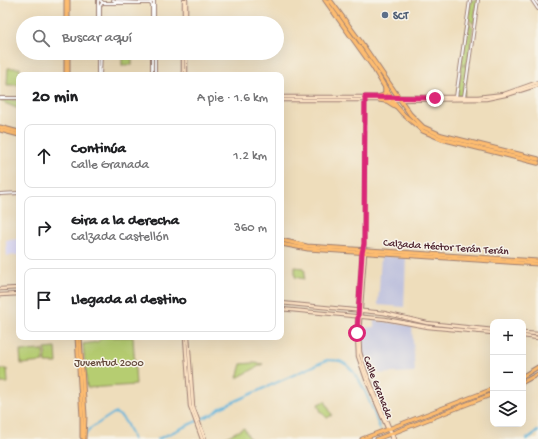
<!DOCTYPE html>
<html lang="es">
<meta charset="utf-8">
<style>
body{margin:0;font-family:"Gochi Hand",sans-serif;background:#f6f6f6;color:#202124}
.controls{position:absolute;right:12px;bottom:12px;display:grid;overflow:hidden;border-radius:8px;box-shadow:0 4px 16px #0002}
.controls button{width:36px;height:36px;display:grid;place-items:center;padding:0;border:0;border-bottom:1px solid #e0e0e0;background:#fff;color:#202124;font:20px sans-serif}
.stop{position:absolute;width:12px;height:12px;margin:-9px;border:3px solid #db2777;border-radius:50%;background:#fff}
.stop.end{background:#db2777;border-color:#fff;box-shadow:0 1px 4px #0008}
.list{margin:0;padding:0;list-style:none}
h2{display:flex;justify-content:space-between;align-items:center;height:52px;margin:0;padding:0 16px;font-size:17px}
h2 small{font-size:13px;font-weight:400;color:#757577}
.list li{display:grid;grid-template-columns:26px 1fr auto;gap:12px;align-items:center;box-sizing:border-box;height:64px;margin:0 8px 8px;padding:0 8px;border:1px solid #e0e0e0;border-radius:8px}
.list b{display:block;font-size:15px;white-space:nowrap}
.list p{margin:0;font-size:13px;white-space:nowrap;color:#757577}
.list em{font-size:13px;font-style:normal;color:#757577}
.icon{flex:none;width:22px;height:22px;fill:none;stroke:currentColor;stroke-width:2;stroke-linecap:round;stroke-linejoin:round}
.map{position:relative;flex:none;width:538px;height:439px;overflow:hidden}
.search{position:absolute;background:#fff;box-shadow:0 4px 16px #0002;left:16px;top:16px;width:268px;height:44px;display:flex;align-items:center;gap:10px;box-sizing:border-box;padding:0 14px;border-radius:22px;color:#757577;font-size:15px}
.panel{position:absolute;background:#fff;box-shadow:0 4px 16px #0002;left:16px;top:72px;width:268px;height:268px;border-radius:8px}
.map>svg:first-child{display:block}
</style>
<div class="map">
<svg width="538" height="439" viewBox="0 0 538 439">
<rect width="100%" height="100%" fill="#f7f3e8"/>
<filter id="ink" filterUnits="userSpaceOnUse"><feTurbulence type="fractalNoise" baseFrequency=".025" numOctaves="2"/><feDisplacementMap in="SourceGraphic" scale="8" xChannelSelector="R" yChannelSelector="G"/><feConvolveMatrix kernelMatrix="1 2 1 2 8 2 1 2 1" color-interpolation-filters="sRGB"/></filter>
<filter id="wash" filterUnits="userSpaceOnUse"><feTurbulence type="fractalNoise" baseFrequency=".012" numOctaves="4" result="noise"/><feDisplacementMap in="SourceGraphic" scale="16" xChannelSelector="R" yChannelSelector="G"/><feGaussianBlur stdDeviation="0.9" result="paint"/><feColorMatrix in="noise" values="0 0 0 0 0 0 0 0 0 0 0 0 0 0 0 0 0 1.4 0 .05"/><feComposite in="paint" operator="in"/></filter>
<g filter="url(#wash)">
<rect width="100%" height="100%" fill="#edb"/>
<!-- built -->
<path fill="#d9d7f8" d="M19 239V255L7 256 6 240Z"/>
<!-- industrial -->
<g fill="#c0c2dd">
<path d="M381 256 406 258 404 307 378 305Z"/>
<path d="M374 320 412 326 415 372 368 374 363 361 361 348V328L374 327Z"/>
</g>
<!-- green -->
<g fill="#b6cd71" stroke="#80764e">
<path d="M471 0H477L474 24 468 19Z"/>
<path d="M468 22 473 27 468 64H461Z"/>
<rect x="122" y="53" width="10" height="12"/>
<path d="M462 65 468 66 464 96H457Z"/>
<path d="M8 68H20L19 85H7Z"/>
<path d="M0 100H19V109L0 101Z"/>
<path d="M295 267 303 268V270L305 271 304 279 295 277Z"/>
<path d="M103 337H133L136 385 87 388 83 344 97 342Z"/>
<path d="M56 348 57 363H46L45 349Z"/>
<path d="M43 350 44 362 21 364 20 351Z"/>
<path d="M253 363 263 364 237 378 241 364Z"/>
<path d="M0 369H7L8 383H0Z"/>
<path d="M325 401 332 415 327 418 321 412 318 404Z"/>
<path d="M244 428 250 439H231L226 437Z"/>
</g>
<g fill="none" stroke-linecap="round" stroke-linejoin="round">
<!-- canal -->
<g stroke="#5fb3db" stroke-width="2">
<path d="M82 439 91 428 114 413C125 415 129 430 133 439"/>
<path d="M158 439 212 414 220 408 327 360C331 360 338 360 342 362 360 370 373 411 380 429"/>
</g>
<!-- river -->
<path stroke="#5fb3db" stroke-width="2.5" d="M527 439 538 431"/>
</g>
</g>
<g filter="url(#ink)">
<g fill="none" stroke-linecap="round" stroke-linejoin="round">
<defs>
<g id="tertiary">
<path d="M98 0V23"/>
<path d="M100 0 103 3"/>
<path d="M113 0 115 1 140 0"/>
<path d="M154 0V23"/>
<path d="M532 0 538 9"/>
<path d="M535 0 538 4"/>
<path d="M103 3H150L153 0"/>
<path d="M150 3 152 5V23"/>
<path d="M100 23V6L102 3"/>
<path d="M98 53V75"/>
<path d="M152 53V75"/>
<path d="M155 53V75"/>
<path d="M100 75 101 53"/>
<path d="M456 97 470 0"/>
<path d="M464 97 478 0"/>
<path d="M0 98H19"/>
<path d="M365 99 364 244 365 250"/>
<path d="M0 194 19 193"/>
</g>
<g id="secondary">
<path d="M186 0V23"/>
<path d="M184 23V0"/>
<path d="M183 53V75"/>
<path d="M186 53V75"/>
<path d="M281 97H478L504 94 538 82"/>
<path d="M281 100H382"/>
<path d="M387 100 486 99 510 94 538 85"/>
<path d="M362 252 357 333 358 356 366 379 392 439"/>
<path d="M365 252 359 334 360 352 366 372 394 439"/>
<path d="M0 289 19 288"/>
<path d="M0 295 19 294"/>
<path d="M281 303 384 313 427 323 493 330"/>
<path d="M281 309 385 319 428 327 493 333"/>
<path d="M523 333 538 334"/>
<path d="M523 336 538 338"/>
<path d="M185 337 190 406 202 439"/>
<path d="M188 337 193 407 205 439"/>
</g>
<g id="primary">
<path d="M66 23V0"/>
<path d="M68 23V0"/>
<path d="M68 53V75"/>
<path d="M66 75V53"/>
<path d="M0 127 19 132"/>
<path d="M0 130 19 135"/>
<path d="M281 240 307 246 538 261"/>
<path d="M281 244 308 249 538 264"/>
<path d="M77 337 82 417V437"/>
<path d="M80 337 85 416 84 439"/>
<path d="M523 376 538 367"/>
<path d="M523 382 538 374"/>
<path d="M362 439 493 389"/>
<path d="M377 439 493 394"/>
</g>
<g id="trunk">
<path d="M325 0 373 67 396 106 403 114 423 131 442 139 538 163"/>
<path d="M330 0 360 41 410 114 423 127 441 135 538 159"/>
<path d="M378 97 384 95 385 92V88"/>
<path d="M380 100 387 101 395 106"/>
</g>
</defs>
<!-- tertiary casing -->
<use href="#tertiary" stroke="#9c7e73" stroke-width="4"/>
<!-- secondary casing -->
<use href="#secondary" stroke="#9c7e73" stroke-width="4.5"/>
<!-- primary casing -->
<use href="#primary" stroke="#9c7e73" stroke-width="5"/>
<!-- trunk casing -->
<use href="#trunk" stroke="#9c7e73" stroke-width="5.5"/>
<!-- tertiary -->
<use href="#tertiary" stroke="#fff" stroke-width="2"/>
<!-- secondary -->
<use href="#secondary" stroke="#fee4c5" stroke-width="2.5"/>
<!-- primary -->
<use href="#primary" stroke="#fdbc6f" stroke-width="3"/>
<!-- trunk -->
<use href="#trunk" stroke="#fdbc6f" stroke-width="3.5"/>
</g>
</g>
<g fill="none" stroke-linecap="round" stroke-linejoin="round" filter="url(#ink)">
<!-- route -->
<path stroke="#db2777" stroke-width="5" d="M357 333 362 253 364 244 365 97 435 98"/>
</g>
<!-- markers -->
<circle fill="#5c6f8a" stroke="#f7f3e8" stroke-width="1.5" cx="385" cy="15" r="4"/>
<g text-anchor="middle" stroke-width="3" stroke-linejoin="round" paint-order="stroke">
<!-- service labels -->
<g font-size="11" font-weight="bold" fill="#4e5e75" stroke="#f7f3e8" text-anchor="start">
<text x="393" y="19">SCT</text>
</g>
<!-- street labels -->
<g font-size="11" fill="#4a1f2b" stroke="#f7f3e8">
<text transform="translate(446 246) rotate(4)" y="4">Calzada Héctor Terán Terán</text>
<text transform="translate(379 387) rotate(69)" y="4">Calle Granada</text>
</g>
<!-- park labels -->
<g font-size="11" fill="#654a3c" stroke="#f7f3e8">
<text x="109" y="366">Juventud 2000</text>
</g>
</g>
</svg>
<div class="controls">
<button>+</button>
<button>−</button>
<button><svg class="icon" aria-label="layers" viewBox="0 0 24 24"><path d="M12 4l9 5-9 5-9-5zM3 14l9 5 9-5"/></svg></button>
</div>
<div class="stop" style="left:357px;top:333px"></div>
<div class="stop end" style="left:435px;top:98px"></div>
<div class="search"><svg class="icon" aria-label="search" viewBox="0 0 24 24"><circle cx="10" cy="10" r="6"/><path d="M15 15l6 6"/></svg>Buscar aquí</div>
<section class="panel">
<h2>20 min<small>A pie · 1.6 km</small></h2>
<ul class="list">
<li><svg class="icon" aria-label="ahead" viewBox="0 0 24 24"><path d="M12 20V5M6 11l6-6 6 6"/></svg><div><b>Continúa</b><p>Calle Granada</p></div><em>1.2 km</em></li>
<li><svg class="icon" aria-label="right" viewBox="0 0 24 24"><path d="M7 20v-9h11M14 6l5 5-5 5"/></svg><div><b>Gira a la derecha</b><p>Calzada Castellón</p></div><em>360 m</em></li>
<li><svg class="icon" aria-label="arrive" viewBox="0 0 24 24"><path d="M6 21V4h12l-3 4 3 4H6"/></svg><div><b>Llegada al destino</b></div></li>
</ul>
</section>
</div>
